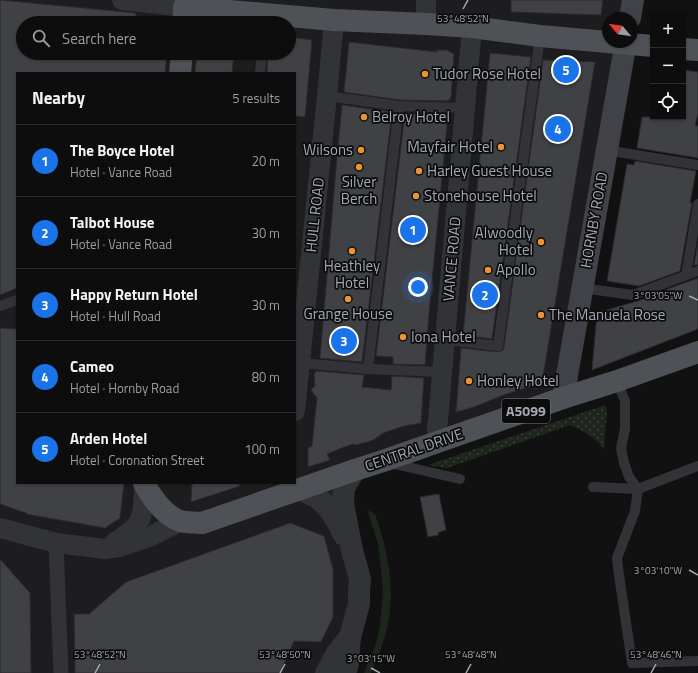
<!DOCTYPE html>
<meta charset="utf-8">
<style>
body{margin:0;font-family:"Titillium Web",sans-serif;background:#161617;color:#f1f3f6}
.controls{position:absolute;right:12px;top:12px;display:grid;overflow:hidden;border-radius:0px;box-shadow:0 1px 3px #0004}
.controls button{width:36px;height:36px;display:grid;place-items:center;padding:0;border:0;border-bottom:1px solid #2d2d2e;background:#0d0d0e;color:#f1f3f6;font:20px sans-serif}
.compass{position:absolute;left:602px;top:12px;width:36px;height:36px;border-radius:50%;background:#0d0d0e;box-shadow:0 1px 3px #0004;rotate:299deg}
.you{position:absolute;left:418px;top:287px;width:14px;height:14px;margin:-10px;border:3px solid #fff;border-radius:50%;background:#1a73e8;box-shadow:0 0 0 6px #1a73e833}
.badge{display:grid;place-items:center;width:26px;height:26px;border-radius:50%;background:#1a73e8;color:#fff;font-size:13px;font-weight:700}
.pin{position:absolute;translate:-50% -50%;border:2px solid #fff;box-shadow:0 1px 4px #0006}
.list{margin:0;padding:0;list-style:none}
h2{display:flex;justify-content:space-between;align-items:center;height:52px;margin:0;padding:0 16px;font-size:17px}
h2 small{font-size:13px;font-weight:400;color:#9a9c9e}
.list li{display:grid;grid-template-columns:26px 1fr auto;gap:12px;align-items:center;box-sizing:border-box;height:72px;padding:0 16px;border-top:1px solid #2d2d2e}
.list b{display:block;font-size:15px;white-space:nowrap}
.list p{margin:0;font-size:13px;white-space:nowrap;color:#9a9c9e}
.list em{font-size:13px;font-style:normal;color:#9a9c9e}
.icon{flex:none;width:22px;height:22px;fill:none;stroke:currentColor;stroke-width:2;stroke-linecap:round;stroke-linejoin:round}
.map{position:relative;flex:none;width:698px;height:673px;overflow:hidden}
.search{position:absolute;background:#0d0d0e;box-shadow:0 1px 3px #0004;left:16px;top:16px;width:280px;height:44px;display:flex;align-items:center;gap:10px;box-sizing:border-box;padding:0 14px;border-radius:22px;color:#9a9c9e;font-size:15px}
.panel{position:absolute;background:#0d0d0e;box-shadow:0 1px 3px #0004;left:16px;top:72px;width:280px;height:412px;border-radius:0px}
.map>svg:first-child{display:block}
</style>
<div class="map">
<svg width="698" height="673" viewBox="0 0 698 673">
<defs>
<pattern id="garden-dots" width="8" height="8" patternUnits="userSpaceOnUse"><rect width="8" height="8" fill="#1d251d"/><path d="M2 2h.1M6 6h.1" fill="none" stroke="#3b423b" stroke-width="1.8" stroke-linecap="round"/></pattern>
</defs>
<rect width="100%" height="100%" fill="#111112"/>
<!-- built -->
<path fill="#1d1d1f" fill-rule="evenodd" d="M0 0H627L624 18H608V42H620L559 393 355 470 352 550 345 673H0ZM23 23H289V53H23ZM17 73H295V483H17Z"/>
<!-- grass -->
<path fill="#1d251d" d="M367 510 375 514C388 551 396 590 387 629 383 644 377 659 371 673H364L375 646 380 627 383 588 378 543Z"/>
<!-- garden -->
<path fill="url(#garden-dots)" d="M605 405 607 411 604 449C594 437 584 431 570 425L447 468 428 465Z"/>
<!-- building -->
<g fill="#404145" stroke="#2b2b2e">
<path d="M0 0 136 13V23H23V53H167L165 73H17V288L0 295Z"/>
<path d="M511 0H603L601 15 511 12Z"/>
<path d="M289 37 312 40 305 117 295 116V73H267L268 53H289Z"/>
<path d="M349 42 437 52V50H447L454 54 451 97 448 101 400 100 344 92Z"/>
<path d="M197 53H234L232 73H195Z"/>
<path d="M490 53 531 57 492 339 463 335Z"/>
<path d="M543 60 595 62 542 383 506 394 474 407 456 412 461 348 498 352 503 350 504 347Z"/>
<path d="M683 70 698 72V113L695 126H698V158L637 148 642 117H683Z"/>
<path d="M342 105 392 112 362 362 320 358 336 168Z"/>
<path d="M405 113 439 114H438L448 115 429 313 425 365 393 364V357L376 356Z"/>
<path d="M635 161 696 171 690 203H692L680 271 639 286 607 281 627 164 634 165Z"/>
<path d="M698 243V265H694Z"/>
<path d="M698 278V329L592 370 597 313 671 291 665 290Z"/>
<path d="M0 328 17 329V483H124L120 518 105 528 26 514V513L0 504Z"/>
<path d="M316 371 364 375 362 387 391 390 392 376 424 378 421 423 404 426 383 433 373 440 367 442 356 445 353 444 344 447 327 454 330 460 308 467V448L312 446 317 398 311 390 315 386 314 375Z"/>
<path d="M192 483H239L240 486 191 502Z"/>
<path d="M439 494 446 530 439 532 438 535 428 537 420 497Z"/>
<path d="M290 523 324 536 333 569V617L321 642 294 641 280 673H75L74 614H89L126 582Z"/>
<path d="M0 559 30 593 31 673H0Z"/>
</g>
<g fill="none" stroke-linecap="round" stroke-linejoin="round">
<!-- service -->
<g stroke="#323337" stroke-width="10">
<path d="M260 73 262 53"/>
<path d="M327 96 399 106 466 108"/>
<path d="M606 150 698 165"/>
<path d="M686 275 698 204"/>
<path d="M582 288 633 295 698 271"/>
<path d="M0 306 17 300"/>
<path d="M445 340 498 346 540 36"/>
<path d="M300 363 368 369 442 372"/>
<path d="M368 369 399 106"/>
<path d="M617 381 625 401V429L621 448 624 463 629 477 638 489 635 511 617 558 619 575 632 663 698 661"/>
<path d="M390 463 460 479"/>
<path d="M593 487 638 489 698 466"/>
</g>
<!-- pedestrian -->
<path stroke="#323337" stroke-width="15" d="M56 543 61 673"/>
<!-- minor -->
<g stroke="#323337" stroke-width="20">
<path d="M122 0 184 7"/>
<path d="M426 24V0"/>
<path d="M295 411 327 96 334 20"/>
<path d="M439 442 437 428 438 420 472 27"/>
<path d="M0 528 56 543 105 549 119 547 149 537 181 521"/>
<path d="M114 543C122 537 132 532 138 523 144 514 144 494 144 483"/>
</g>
<!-- tertiary -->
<g stroke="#323337" stroke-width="22">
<path d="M299 489C305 492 311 494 316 497 330 506 337 521 344 535"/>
<path d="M326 673 337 653 350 637"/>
<path d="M345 673 348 664 350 637 359 604V591L360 579 352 550 344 509 343 498 344 489 346 484 355 470"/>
</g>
<!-- secondary -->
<g stroke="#404247" stroke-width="22">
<path d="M630 18 633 0"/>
<path d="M563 398 626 42"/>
</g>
<!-- primary -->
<g stroke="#4e5156" stroke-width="22">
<path d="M184 23V7L334 20 426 24 472 27 540 36 653 46"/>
<path d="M683 49 698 50"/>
<path d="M180 73 182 53"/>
<path d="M144 483C152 498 164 515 180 521 186 523 195 522 202 523L355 470 383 461 563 398 617 381 698 352"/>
</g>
</g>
<!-- ticks -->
<path fill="none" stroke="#a2a9b2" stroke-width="1.5" d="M463 9 468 0M689 296 698 300M689 570 698 575M371 668 380 673M95 673 100 664M280 673 285 664M466 673 471 664M651 673 656 664"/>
<!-- markers -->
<g fill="#eb9430" stroke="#0c0c0d" stroke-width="1.5">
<circle cx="425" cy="74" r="4"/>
<circle cx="364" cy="117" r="4"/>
<circle cx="501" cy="147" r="4"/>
<circle cx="361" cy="150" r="4"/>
<circle cx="359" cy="167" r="4"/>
<circle cx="419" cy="171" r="4"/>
<circle cx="416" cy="196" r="4"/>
<circle cx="541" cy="242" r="4"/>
<circle cx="352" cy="251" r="4"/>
<circle cx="488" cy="270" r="4"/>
<circle cx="348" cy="299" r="4"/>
<circle cx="541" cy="315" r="4"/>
<circle cx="403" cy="337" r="4"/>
<circle cx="469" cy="381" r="4"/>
</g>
<g text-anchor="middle" stroke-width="3.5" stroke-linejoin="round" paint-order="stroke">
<!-- shield labels -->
<rect fill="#0c0c0d" stroke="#757a80" stroke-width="1" x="502" y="399" width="48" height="24" rx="3"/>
<g font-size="14" font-weight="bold" fill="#a2a9b2">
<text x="526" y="416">A5099</text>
</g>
<!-- poi labels -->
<g font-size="15" fill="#a2a9b2" stroke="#0c0c0d" text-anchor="start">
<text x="433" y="79">Tudor Rose Hotel</text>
<text x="372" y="122">Belroy Hotel</text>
<text x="493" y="152" text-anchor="end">Mayfair Hotel</text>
<text x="353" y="155" text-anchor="end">Wilsons</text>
<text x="427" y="176">Harley Guest House</text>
<text x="359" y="187" text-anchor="middle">Silver<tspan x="359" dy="17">Berch</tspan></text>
<text x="424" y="201">Stonehouse Hotel</text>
<text x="533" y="238" text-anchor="end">Alwoodly<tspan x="533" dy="17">Hotel</tspan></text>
<text x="352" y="271" text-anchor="middle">Heathley<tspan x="352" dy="17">Hotel</tspan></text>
<text x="496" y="275">Apollo</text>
<text x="348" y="319" text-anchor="middle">Grange House</text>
<text x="549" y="320">The Manuela Rose</text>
<text x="411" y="342">Iona Hotel</text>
<text x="477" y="386">Honley Hotel</text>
</g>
<!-- street labels -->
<g font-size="15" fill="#a2a9b2" stroke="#0c0c0d">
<text transform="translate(315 215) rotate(-84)" y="5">HULL ROAD</text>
<text transform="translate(594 220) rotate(-80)" y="5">HORNBY ROAD</text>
<text transform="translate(452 259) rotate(-85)" y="5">VANCE ROAD</text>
<text transform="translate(414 450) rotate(-19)" y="5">CENTRAL DRIVE</text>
</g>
</g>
<g font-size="10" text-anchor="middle" fill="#a2a9b2" stroke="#0c0c0d" stroke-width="3.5" stroke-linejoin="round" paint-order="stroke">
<text x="463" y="22">53°48'52"N</text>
<text x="658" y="299">3°03'05"W</text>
<text x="658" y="574">3°03'10"W</text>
<text x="100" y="658">53°48'52"N</text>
<text x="285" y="658">53°48'50"N</text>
<text x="471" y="658">53°48'48"N</text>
<text x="656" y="658">53°48'46"N</text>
<text x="371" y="662">3°03'15"W</text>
</g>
</svg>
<div class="controls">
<button>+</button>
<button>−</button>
<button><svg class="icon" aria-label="locate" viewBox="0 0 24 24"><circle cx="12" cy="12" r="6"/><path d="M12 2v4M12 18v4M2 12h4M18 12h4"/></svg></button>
</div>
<svg class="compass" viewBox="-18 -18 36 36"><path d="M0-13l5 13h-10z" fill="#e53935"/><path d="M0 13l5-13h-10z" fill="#9a9c9e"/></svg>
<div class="you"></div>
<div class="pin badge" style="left:413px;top:230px">1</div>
<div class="pin badge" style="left:485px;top:295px">2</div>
<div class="pin badge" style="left:344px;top:341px">3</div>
<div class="pin badge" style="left:558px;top:129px">4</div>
<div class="pin badge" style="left:566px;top:70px">5</div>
<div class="search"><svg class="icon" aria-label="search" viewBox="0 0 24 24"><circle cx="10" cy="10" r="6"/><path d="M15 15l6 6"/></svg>Search here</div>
<section class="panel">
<h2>Nearby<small>5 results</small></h2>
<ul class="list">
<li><span class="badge">1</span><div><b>The Boyce Hotel</b><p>Hotel · Vance Road</p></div><em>20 m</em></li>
<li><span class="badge">2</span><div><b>Talbot House</b><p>Hotel · Vance Road</p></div><em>30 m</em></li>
<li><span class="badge">3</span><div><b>Happy Return Hotel</b><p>Hotel · Hull Road</p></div><em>30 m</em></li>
<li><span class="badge">4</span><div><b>Cameo</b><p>Hotel · Hornby Road</p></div><em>80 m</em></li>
<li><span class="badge">5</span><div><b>Arden Hotel</b><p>Hotel · Coronation Street</p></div><em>100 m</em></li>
</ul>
</section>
</div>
